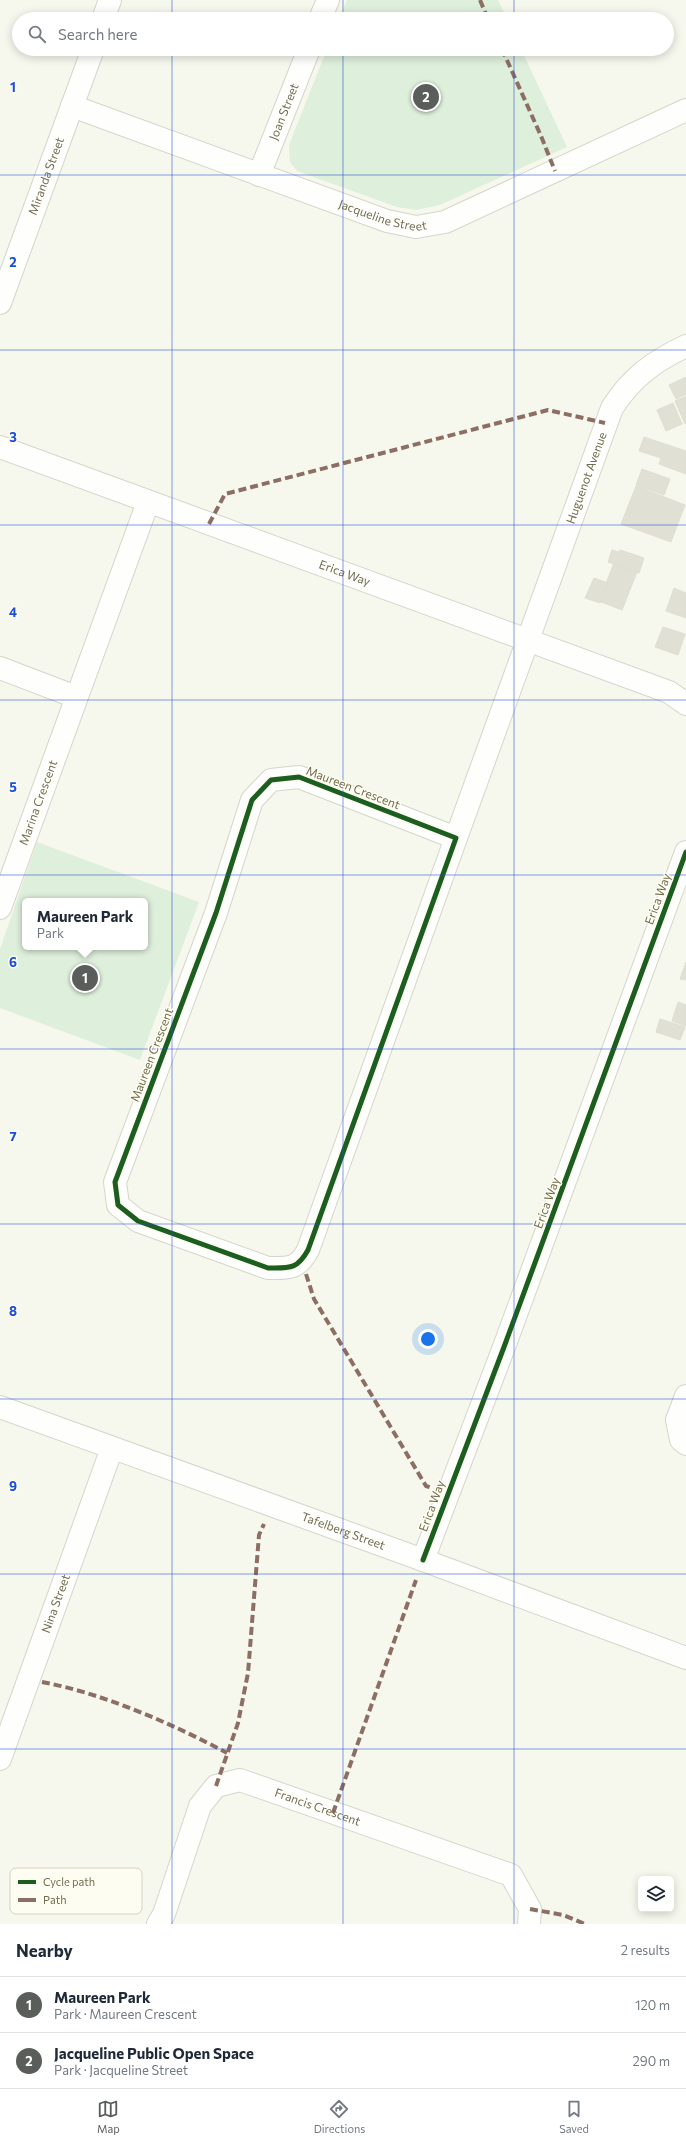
<!DOCTYPE html>
<meta charset="utf-8">
<style>
body{margin:0;font-family:Commissioner,sans-serif;background:#f2f2f3;color:#1f2937}
.controls{position:absolute;right:12px;bottom:12px;display:grid;overflow:hidden;border-radius:6px;box-shadow:0 2px 10px #0003}
.controls button{width:36px;height:36px;display:grid;place-items:center;padding:0;border:0;border-bottom:1px solid #e0e1e3;background:#fff;color:#1f2937;font:20px sans-serif}
.you{position:absolute;left:428px;top:1339px;width:14px;height:14px;margin:-10px;border:3px solid #fff;border-radius:50%;background:#1a73e8;box-shadow:0 0 0 6px #1a73e833}
.badge{display:grid;place-items:center;width:26px;height:26px;border-radius:50%;background:#5a5e5b;color:#fff;font-size:13px;font-weight:700}
.pin{position:absolute;translate:-50% -50%;border:2px solid #fff;box-shadow:0 1px 4px #0006}
.popup{position:absolute;left:22px;top:898px;width:126px;height:52px;box-sizing:border-box;display:grid;place-content:center;border-radius:6px;background:#fff;filter:drop-shadow(0 1px 3px #0005);font-size:13px;white-space:nowrap;color:#747a83}
.popup b{font-size:15px;color:#1f2937}
.popup::after{content:'';position:absolute;left:50%;top:100%;margin-left:-8px;border:8px solid transparent;border-top-color:#fff}
.list{margin:0;padding:0;list-style:none}
h2{display:flex;justify-content:space-between;align-items:center;height:52px;margin:0;padding:0 16px;font-size:17px}
h2 small{font-size:13px;font-weight:400;color:#747a83}
.list li{display:grid;grid-template-columns:26px 1fr auto;gap:12px;align-items:center;box-sizing:border-box;height:56px;padding:0 16px;border-top:1px solid #e0e1e3}
.list b{display:block;font-size:15px;white-space:nowrap}
.list p{margin:0;font-size:13px;white-space:nowrap;color:#747a83}
.list em{font-size:13px;font-style:normal;color:#747a83}
.icon{flex:none;width:22px;height:22px;fill:none;stroke:currentColor;stroke-width:2;stroke-linecap:round;stroke-linejoin:round}
.map{position:relative;flex:none;width:686px;height:1924px;overflow:hidden}
.search{position:absolute;background:#fff;box-shadow:0 2px 10px #0003;left:12px;right:12px;top:12px;height:44px;display:flex;align-items:center;gap:10px;box-sizing:border-box;padding:0 14px;border-radius:22px;color:#747a83;font-size:15px}
.sheet{height:164px;background:#fff}
nav{display:flex;justify-content:space-around;align-items:center;box-sizing:border-box;height:56px;border-top:1px solid #e0e1e3;background:#fff;font-size:11px;color:#747a83}
nav a{display:grid;justify-items:center;gap:2px}
nav .on{color:#5a5e5b}
.map>svg:first-child{display:block}
</style>
<div class="map">
<svg width="686" height="1924" viewBox="0 0 686 1924">
<rect width="100%" height="100%" fill="#f6f8ee"/>
<!-- green -->
<g fill="#deefdb" fill-rule="evenodd">
<path d="M347 0H498L507 19H339Z"/>
<path d="M327 49H521L567 147 440 205 416 210 397 207 297 171 290 162 289 145Z"/>
<path d="M37 842 199 902 140 1060 0 1008V949ZM25 901H145V947H25Z"/>
</g>
<!-- building -->
<g fill="#e0e0d4" stroke="#dfded1">
<path d="M686 377V394L676 399 669 385Z"/>
<path d="M686 396V423L685 424 675 401Z"/>
<path d="M673 403 682 424 666 431 657 410Z"/>
<path d="M644 437 686 451V474L659 464 661 458 639 451Z"/>
<path d="M642 469 670 479 664 495 636 485Z"/>
<path d="M636 486 685 505 671 542 621 524Z"/>
<path d="M612 550 619 552 620 550 644 558 639 573 608 562Z"/>
<path d="M614 563 637 572 622 610 599 601Z"/>
<path d="M594 578 608 583 600 603 585 598Z"/>
<path d="M674 588 686 593V618L666 611Z"/>
<path d="M663 627 685 634 678 655 655 647Z"/>
<path d="M686 962V980L680 979Z"/>
<path d="M678 1002 686 1005V1026L672 1021Z"/>
<path d="M660 1019 685 1027 680 1040 656 1032Z"/>
</g>
<g fill="none" stroke-linecap="round" stroke-linejoin="round">
<defs>
<g id="minor">
<path d="M103 19 110 0"/>
<path d="M320 19 328 0"/>
<path id="s1" d="M72 106 387 221 416 227 445 222 686 110"/>
<path id="s2" d="M259 175 309 49"/>
<path id="s3" d="M0 303 93 49"/>
<path id="s4" d="M0 447 669 692 686 704"/>
<path d="M0 668 76 697"/>
<path d="M299 777 456 838 308 1250C297 1270 289 1268 268 1268L138 1221 118 1205 115 1182 216 913 252 800 271 780Z"/>
<path id="s5" d="M456 838 612 408C631 378 654 361 686 346"/>
<path id="s6" d="M0 908 148 502"/>
<path d="M686 1396 677 1420 681 1440 686 1444"/>
<path d="M423 1560 504 1347 686 852"/>
<path id="s7" d="M0 1759 112 1448"/>
<path id="s8" d="M158 1924 164 1914 200 1806 216 1786 240 1780 511 1875 530 1909 529 1924"/>
</g>
<g id="tertiary">
<path id="s9" d="M0 1407 423 1560 686 1658"/>
</g>
</defs>
<!-- minor casing -->
<use href="#minor" stroke="#d5d5cb" stroke-width="24"/>
<!-- tertiary casing -->
<use href="#tertiary" stroke="#d5d5cb" stroke-width="24"/>
<!-- minor -->
<use href="#minor" stroke="#fefefc" stroke-width="22"/>
<!-- tertiary -->
<use href="#tertiary" stroke="#fefefc" stroke-width="22"/>
<!-- quiet -->
<g stroke="#8d6e63" stroke-width="4" stroke-dasharray="8 4" stroke-linecap="butt">
<path d="M480 0 488 19"/>
<path d="M502 49 541 136 555 171"/>
<path d="M209 524 225 494 548 410 605 423"/>
<path d="M306 1274 314 1299 426 1486 432 1488"/>
<path d="M42 1682C102 1693 173 1724 227 1753"/>
<path d="M216 1786 238 1723 248 1673 259 1535 264 1524"/>
<path d="M333 1813 416 1580"/>
<path d="M530 1909 563 1915 585 1924"/>
</g>
<defs>
<g id="cycleway">
<path d="M299 777 456 838 308 1250C297 1270 289 1268 268 1268L138 1221 118 1205 115 1182 216 913 252 800 271 780Z"/>
<path d="M423 1560 504 1347 686 852"/>
</g>
</defs>
<!-- cycleway casing -->
<use href="#cycleway" stroke="#fdfdf1" stroke-width="8"/>
<!-- cycleway -->
<use href="#cycleway" stroke="#1b5e20" stroke-width="5"/>
</g>
<!-- grid -->
<path fill="none" stroke="#1d4ed8" stroke-width="1" stroke-opacity="0.55" d="M172 0V19M343 0V19M514 0V19M172 49V1924M343 49V1924M514 49V1924M0 175H686M0 350H686M0 525H686M0 700H686M0 875H686M0 1049H686M0 1224H686M0 1399H686M0 1574H686M0 1749H686"/>
<g text-anchor="middle" stroke-width="3" stroke-linejoin="round" paint-order="stroke">
<!-- street labels -->
<g font-size="12" fill="#736d50" stroke="#fdfdf1">
<text dy="4" stroke="none"><textPath href="#s2" startOffset="68">Joan Street</textPath></text>
<text dy="4" stroke="none"><textPath href="#s3" startOffset="135">Miranda Street</textPath></text>
<text dy="4" stroke="none"><textPath href="#s1" startOffset="330">Jacqueline Street</textPath></text>
<text dy="4" stroke="none"><textPath href="#s5" startOffset="383">Huguenot Avenue</textPath></text>
<text dy="4" stroke="none"><textPath href="#s4" startOffset="367">Erica Way</textPath></text>
<text transform="translate(353 788) rotate(21)" y="4">Maureen Crescent</text>
<text dy="4" stroke="none"><textPath href="#s6" startOffset="112">Marina Crescent</textPath></text>
<text transform="translate(658 899) rotate(-70)" y="4">Erica Way</text>
<text transform="translate(152 1055) rotate(-69)" y="4">Maureen Crescent</text>
<text transform="translate(547 1203) rotate(-70)" y="4">Erica Way</text>
<text transform="translate(432 1506) rotate(-70)" y="4">Erica Way</text>
<text dy="4" stroke="none"><textPath href="#s9" startOffset="365">Tafelberg Street</textPath></text>
<text dy="4" stroke="none"><textPath href="#s7" startOffset="165">Nina Street</textPath></text>
<text dy="4" stroke="none"><textPath href="#s8" startOffset="258">Francis Crescent</textPath></text>
</g>
</g>
<!-- legend -->
<rect x="10" y="1868" width="132" height="46" rx="6" fill="#fdfdf1" stroke="#d4d2c1" stroke-width="1"/>
<rect x="18" y="1880" width="18" height="4" fill="#1b5e20"/>
<rect x="18" y="1898" width="18" height="4" fill="#8d6e63"/>
<g font-size="11" fill="#736d50">
<text x="43" y="1886">Cycle path</text>
<text x="43" y="1904">Path</text>
</g>
<g font-size="13" text-anchor="middle" font-weight="bold" fill="#1d4ed8" stroke="#fdfdf1" stroke-width="3" stroke-linejoin="round" paint-order="stroke">
<text x="13" y="92">1</text>
<text x="13" y="267">2</text>
<text x="13" y="442">3</text>
<text x="13" y="617">4</text>
<text x="13" y="792">5</text>
<text x="13" y="967">6</text>
<text x="13" y="1141">7</text>
<text x="13" y="1316">8</text>
<text x="13" y="1491">9</text>
</g>
</svg>
<div class="controls">
<button><svg class="icon" aria-label="layers" viewBox="0 0 24 24"><path d="M12 4l9 5-9 5-9-5zM3 14l9 5 9-5"/></svg></button>
</div>
<div class="you"></div>
<div class="pin badge" style="left:85px;top:978px">1</div>
<div class="popup"><b>Maureen Park</b>Park</div>
<div class="pin badge" style="left:426px;top:97px">2</div>
<div class="search"><svg class="icon" aria-label="search" viewBox="0 0 24 24"><circle cx="10" cy="10" r="6"/><path d="M15 15l6 6"/></svg>Search here</div>
</div>
<section class="sheet">
<h2>Nearby<small>2 results</small></h2>
<ul class="list">
<li><span class="badge">1</span><div><b>Maureen Park</b><p>Park · Maureen Crescent</p></div><em>120 m</em></li>
<li><span class="badge">2</span><div><b>Jacqueline Public Open Space</b><p>Park · Jacqueline Street</p></div><em>290 m</em></li>
</ul>
</section>
<nav>
<a class="on"><svg class="icon" aria-label="map" viewBox="0 0 24 24"><path d="M3 6l6-2 6 2 6-2v14l-6 2-6-2-6 2zM9 4v14M15 6v14"/></svg>Map</a>
<a><svg class="icon" aria-label="directions" viewBox="0 0 24 24"><path d="M12 3l9 9-9 9-9-9zM9 14v-3h6M13 9l2 2-2 2"/></svg>Directions</a>
<a><svg class="icon" aria-label="saved" viewBox="0 0 24 24"><path d="M7 4h10v16l-5-4-5 4z"/></svg>Saved</a>
</nav>
